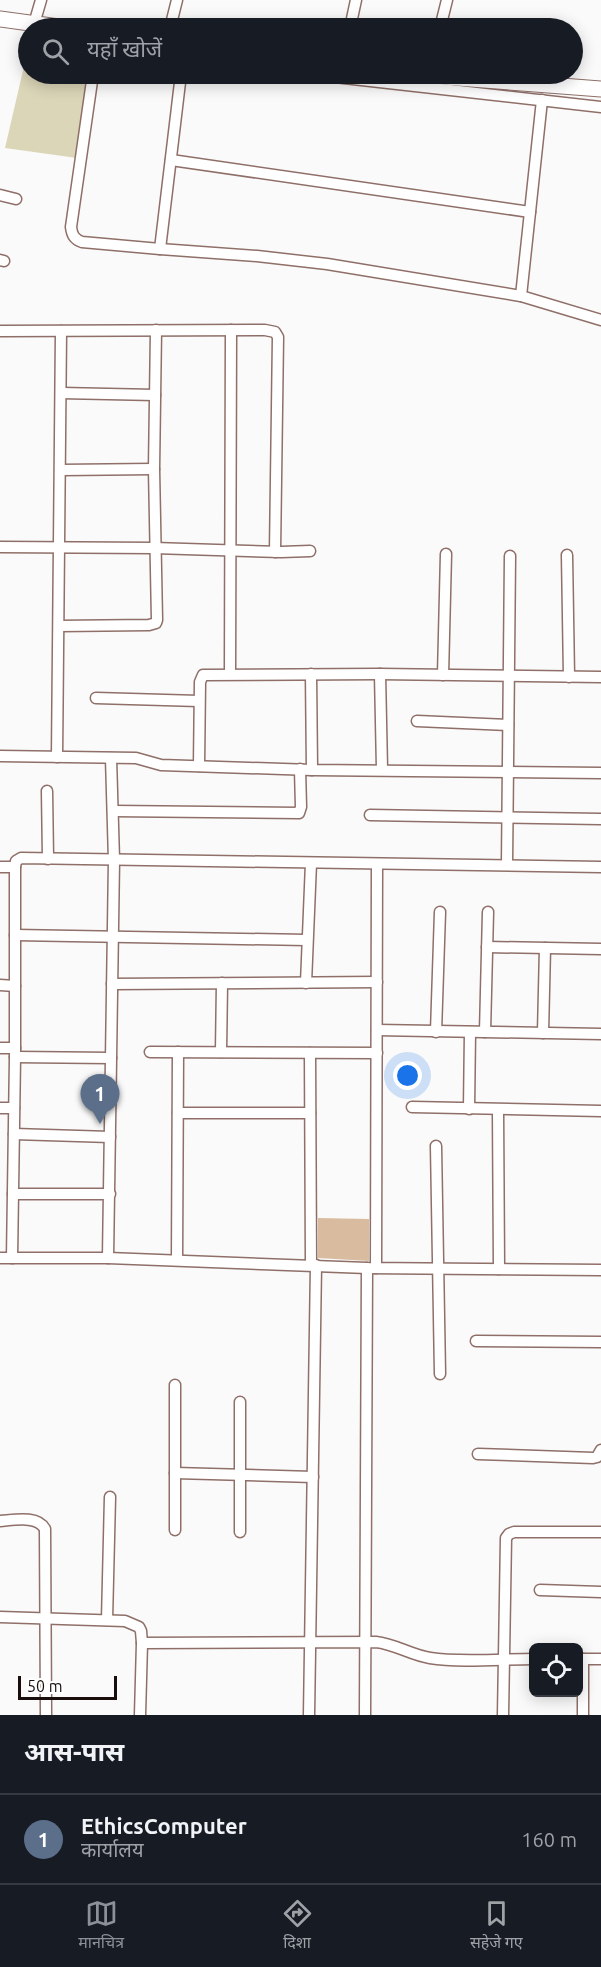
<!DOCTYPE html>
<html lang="hi">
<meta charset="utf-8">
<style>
body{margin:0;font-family:Ubuntu,"Noto Sans Devanagari",sans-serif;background:#242831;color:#f1f3f6}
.controls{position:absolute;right:18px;bottom:18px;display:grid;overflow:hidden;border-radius:9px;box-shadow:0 3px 15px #0003}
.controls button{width:54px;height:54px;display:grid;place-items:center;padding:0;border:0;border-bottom:2px solid #363941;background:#171b24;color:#f1f3f6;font:30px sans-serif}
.scale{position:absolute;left:18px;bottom:15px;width:99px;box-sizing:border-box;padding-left:6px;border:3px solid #1a0e0c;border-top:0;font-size:16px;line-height:21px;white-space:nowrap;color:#1a0e0c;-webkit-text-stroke:4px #fff;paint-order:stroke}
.you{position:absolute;left:408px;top:1076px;width:21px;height:21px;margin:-15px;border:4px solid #fff;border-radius:50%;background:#1a73e8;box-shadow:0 0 0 9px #1a73e833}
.badge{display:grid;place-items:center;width:39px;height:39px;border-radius:50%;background:#8c9099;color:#fff;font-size:20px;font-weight:700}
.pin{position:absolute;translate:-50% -50px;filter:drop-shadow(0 2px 3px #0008)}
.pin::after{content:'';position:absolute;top:32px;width:21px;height:18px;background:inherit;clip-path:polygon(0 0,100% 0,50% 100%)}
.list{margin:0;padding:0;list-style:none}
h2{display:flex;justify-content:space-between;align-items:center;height:78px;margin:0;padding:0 24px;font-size:26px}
h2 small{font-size:20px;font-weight:400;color:#9ea1a6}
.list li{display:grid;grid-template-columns:39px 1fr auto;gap:18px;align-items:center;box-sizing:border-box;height:90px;padding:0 24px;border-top:2px solid #363941}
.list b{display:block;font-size:22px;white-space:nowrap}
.list p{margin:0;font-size:20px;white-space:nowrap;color:#9ea1a6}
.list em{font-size:20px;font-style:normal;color:#9ea1a6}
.icon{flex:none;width:33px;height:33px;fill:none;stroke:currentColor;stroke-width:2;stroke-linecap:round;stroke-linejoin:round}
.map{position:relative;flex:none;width:601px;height:1715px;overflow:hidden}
.search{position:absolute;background:#171b24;box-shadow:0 3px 15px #0003;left:18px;right:18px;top:18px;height:66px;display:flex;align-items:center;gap:15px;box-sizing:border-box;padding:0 21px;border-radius:33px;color:#9ea1a6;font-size:22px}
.sheet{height:168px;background:#171b24}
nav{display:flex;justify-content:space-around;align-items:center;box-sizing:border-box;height:84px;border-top:2px solid #363941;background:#171b24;font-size:16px;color:#9ea1a6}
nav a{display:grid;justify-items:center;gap:3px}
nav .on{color:#8c9099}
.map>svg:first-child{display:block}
</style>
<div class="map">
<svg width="601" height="1715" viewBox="0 0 601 1715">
<rect width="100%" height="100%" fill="#fafafa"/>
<!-- green -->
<path fill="#dbd6b8" d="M28 49V74H88L77 158 5 148Z"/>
<!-- building -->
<path fill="#d9bca0" d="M318 1218 369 1219V1261L318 1258Z"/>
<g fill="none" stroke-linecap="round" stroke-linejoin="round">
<defs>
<g id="street">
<path d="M34 24 41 0"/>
<path d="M170 28 177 0"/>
<path d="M350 28 356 0"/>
<path d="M440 28 447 0"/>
<path d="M93 74 71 227C72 235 74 239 82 242L160 249"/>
<path d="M181 74 160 249 257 256 327 264 521 296 601 320"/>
<path d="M308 74 601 107"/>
<path d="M171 160 530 212"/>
<path d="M0 195 16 199"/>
<path d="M0 260 4 261"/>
<path d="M521 296 542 100"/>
<path d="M0 331 265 330 275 332 278 337 275 552"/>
<path d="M61 393 155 395"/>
<path d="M61 470 154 469"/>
<path d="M0 547 154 548 281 552 310 551"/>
<path d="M567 555 569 677"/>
<path d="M59 626 149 625 156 623 157 620 154 469 156 330"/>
<path d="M230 674 231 330"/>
<path d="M311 674 312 770"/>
<path d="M380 674 382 769"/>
<path d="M443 675 446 554"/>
<path d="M96 698 199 701"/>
<path d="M417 721 508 725"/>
<path d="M0 756 136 758 161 765 312 770 601 773"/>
<path d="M57 757 61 331"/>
<path d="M199 766 200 682 203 675 380 674 601 677"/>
<path d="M47 791 48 859"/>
<path d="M113 811 299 813 301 807 300 769"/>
<path d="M370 815 601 819"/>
<path d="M507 865 510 556"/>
<path d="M0 867H15L16 861 21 858 601 867"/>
<path d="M15 935 307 940"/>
<path d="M487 947 601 949"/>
<path d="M306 983 311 863"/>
<path d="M112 984 377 982"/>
<path d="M0 985 15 986"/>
<path d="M377 1030 601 1034"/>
<path d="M436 1032 440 912"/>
<path d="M485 1032 488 912"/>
<path d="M543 1033 545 948"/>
<path d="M0 1048H15"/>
<path d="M150 1052 377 1053"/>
<path d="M221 1052 222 983"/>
<path d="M310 1053 311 1265"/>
<path d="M15 1057 111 1058"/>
<path d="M412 1107 601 1111"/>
<path d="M0 1108H14"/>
<path d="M469 1109 470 1032"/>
<path d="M498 1110 499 1269"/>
<path d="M178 1113H310"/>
<path d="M14 1134 110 1137"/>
<path d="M436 1146 440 1374"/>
<path d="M13 1194H110"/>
<path d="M0 1258H108L367 1268 601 1270"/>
<path d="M12 1258 15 1057V867"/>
<path d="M108 1258 114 860 111 758"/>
<path d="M177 1260 178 1052"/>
<path d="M376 1268 377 864"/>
<path d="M476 1341 601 1342"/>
<path d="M175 1385V1530"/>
<path d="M240 1402V1532"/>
<path d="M478 1454 593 1458 597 1457 601 1450"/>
<path d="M175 1473 313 1477"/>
<path d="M0 1521C14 1520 38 1515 45 1529L46 1715"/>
<path d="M540 1590 601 1592"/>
<path d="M0 1617 125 1621 139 1627 141 1631 142 1643"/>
<path d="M107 1620 110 1497"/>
<path d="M578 1659H601"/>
<path d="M140 1715 142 1643 376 1642C395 1644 411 1655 430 1658 460 1663 502 1659 534 1659"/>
<path d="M309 1715 316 1265"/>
<path d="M365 1715 367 1268"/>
<path d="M503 1715 506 1538 509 1534 514 1532H601"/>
<path d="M583 1715V1659"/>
</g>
<g id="secondary">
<path d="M0 19 66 28"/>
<path d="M405 74 601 89"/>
</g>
</defs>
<!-- street casing -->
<use href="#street" stroke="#8f6f68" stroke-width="13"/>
<!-- secondary casing -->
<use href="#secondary" stroke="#8f6f68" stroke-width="17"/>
<!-- street -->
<use href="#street" stroke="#fff" stroke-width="10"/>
<!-- secondary -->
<use href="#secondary" stroke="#fff" stroke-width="15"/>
</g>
</svg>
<div class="controls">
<button><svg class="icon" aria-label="locate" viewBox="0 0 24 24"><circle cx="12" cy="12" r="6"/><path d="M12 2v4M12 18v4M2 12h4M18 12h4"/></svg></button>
</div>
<div class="scale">50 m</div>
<div class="you"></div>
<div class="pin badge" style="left:100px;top:1124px;background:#5c6f8a">1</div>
<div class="search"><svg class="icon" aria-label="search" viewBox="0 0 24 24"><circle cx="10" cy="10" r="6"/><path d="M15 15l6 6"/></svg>यहाँ खोजें</div>
</div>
<section class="sheet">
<h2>आस-पास<small></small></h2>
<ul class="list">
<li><span class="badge" style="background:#5c6f8a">1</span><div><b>EthicsComputer</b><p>कार्यालय</p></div><em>160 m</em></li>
</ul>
</section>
<nav>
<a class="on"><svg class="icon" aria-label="map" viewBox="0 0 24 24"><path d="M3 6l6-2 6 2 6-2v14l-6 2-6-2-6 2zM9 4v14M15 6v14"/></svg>मानचित्र</a>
<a><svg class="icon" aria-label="directions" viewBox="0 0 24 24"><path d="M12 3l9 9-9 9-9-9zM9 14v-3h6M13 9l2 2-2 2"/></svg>दिशा</a>
<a><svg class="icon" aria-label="saved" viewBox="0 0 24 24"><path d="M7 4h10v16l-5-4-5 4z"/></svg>सहेजे गए</a>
</nav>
